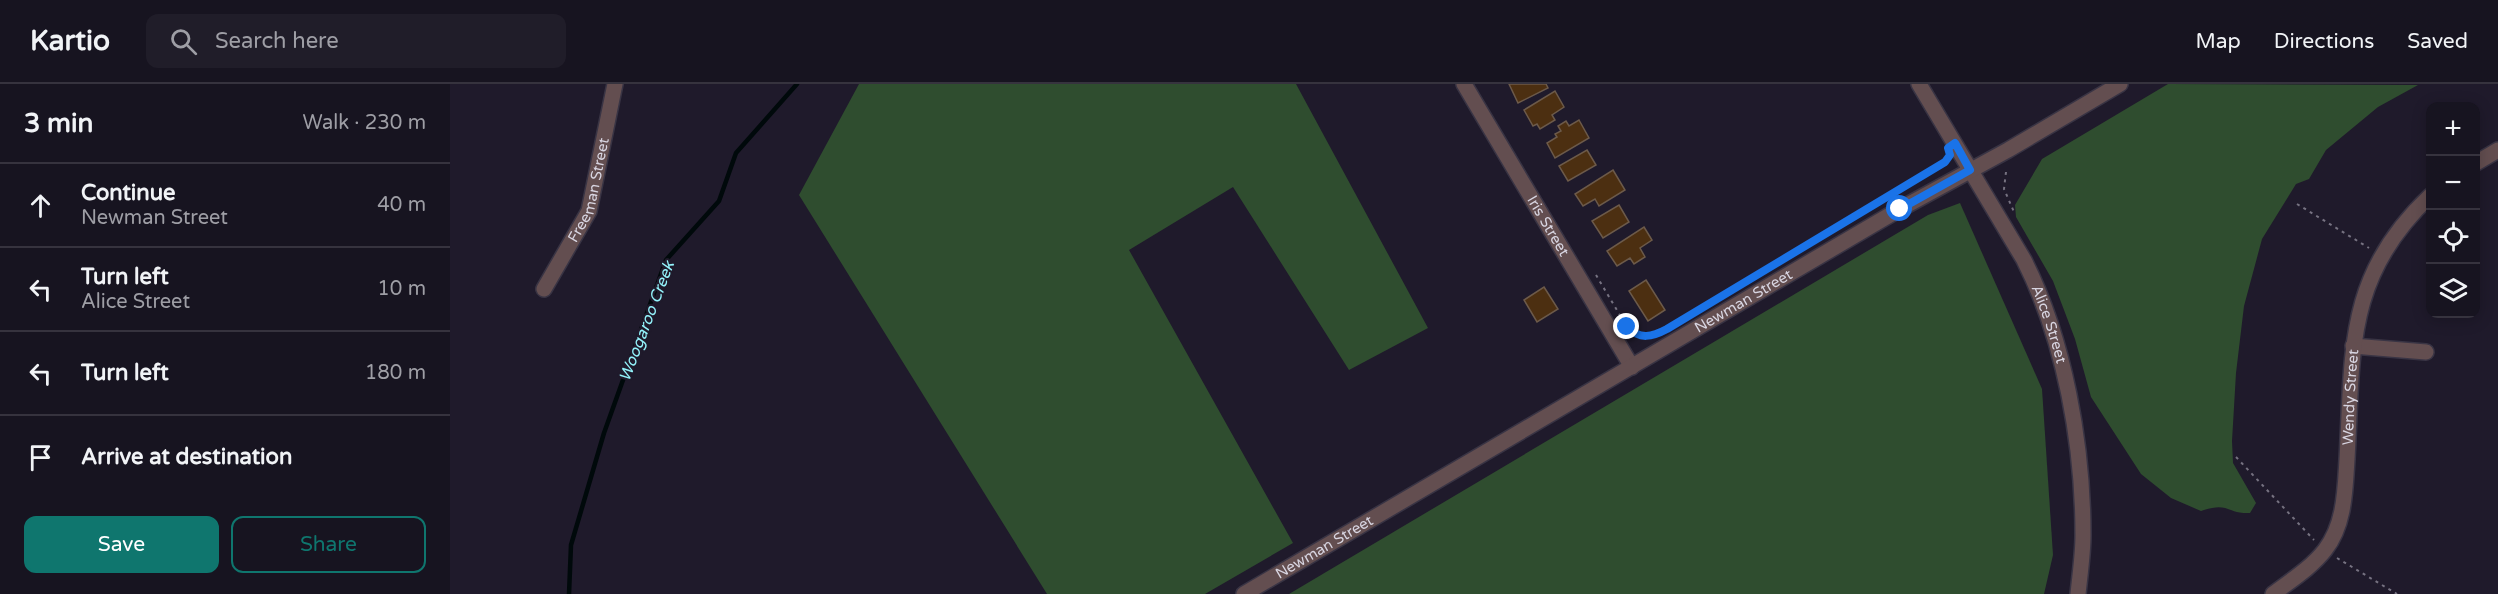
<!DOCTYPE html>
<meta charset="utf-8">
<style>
body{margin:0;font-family:"Varela Round",sans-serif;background:#201d29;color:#f1f3f6}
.controls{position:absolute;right:18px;top:18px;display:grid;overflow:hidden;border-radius:12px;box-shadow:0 3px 15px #0003}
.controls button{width:54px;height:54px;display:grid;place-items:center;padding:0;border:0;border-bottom:2px solid #36333e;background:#171420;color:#f1f3f6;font:30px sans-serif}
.stop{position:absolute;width:18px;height:18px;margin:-14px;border:4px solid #1a73e8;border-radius:50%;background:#fff}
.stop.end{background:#1a73e8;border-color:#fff;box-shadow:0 2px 6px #0008}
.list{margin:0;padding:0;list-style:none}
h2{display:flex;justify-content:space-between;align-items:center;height:78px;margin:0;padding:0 24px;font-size:26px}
h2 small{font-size:20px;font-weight:400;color:#9e9ea5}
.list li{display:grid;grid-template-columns:39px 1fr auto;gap:18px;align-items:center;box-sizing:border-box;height:84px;padding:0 24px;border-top:2px solid #36333e}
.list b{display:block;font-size:22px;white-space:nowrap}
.list p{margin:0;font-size:20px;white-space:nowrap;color:#9e9ea5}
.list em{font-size:20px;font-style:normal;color:#9e9ea5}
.actions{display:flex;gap:12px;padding:18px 24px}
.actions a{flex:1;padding:14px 0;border:2px solid #0f766e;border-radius:12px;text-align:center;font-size:21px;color:#0f766e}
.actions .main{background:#0f766e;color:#fff}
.icon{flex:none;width:33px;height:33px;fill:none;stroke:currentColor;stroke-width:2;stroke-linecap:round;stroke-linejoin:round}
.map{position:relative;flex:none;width:2048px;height:510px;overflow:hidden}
header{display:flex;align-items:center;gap:36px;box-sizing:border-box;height:84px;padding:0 30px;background:#171420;border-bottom:2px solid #36333e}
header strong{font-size:28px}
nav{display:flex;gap:33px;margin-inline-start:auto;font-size:21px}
.search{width:420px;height:54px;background:#201d29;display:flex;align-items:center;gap:15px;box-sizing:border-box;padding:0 21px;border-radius:12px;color:#9e9ea5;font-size:22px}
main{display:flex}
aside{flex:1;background:#171420}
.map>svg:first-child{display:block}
</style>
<header>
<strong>Kartio</strong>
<div class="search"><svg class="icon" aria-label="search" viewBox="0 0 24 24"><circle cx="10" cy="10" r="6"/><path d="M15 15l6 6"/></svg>Search here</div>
<nav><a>Map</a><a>Directions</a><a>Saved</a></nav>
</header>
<main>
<aside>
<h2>3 min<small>Walk · 230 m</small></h2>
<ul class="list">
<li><svg class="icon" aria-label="ahead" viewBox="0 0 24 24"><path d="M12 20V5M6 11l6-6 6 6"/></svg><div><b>Continue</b><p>Newman Street</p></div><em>40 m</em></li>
<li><svg class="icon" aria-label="left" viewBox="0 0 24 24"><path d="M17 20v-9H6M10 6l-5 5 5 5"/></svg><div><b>Turn left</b><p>Alice Street</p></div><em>10 m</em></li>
<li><svg class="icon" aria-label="left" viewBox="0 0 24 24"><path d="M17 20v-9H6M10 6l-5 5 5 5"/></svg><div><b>Turn left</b></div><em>180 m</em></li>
<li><svg class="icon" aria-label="arrive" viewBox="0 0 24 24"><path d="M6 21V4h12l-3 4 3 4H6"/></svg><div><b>Arrive at destination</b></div></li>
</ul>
<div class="actions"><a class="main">Save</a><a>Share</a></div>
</aside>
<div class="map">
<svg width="2048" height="510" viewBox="0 0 2048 510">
<rect width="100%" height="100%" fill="#1f1a2b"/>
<!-- forest -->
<g fill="#2f4d2f">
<path d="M409 0H846L978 244 899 286 783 103 679 166 843 459 755 510H597L349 111Z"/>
<path d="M1718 0 1968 1 1928 23 1876 66 1859 95 1846 100 1812 155 1794 222 1786 289 1782 357 1783 379 1806 419 1800 429C1776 430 1779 417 1751 427L1721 414 1691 390 1641 313 1625 255 1603 197 1566 133 1565 121 1592 75Z"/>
<path d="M1510 119 1592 305 1603 471 1594 510H839L1478 131Z"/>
</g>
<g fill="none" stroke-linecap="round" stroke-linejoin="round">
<!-- stream -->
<path stroke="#00090b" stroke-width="4.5" d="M119 510 121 461 154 349 216 176 269 117 286 69 347 0"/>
</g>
<!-- building -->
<g fill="#4c2f11" stroke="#6c5a4a" stroke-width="1.5">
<path d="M1059 0H1096L1098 4 1068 19Z"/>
<path d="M1105 7 1114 23 1102 31 1105 36 1090 45 1087 40 1083 42 1074 26Z"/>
<path d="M1129 36 1139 54 1105 74 1097 59 1107 53 1105 50 1111 47 1108 42 1116 37 1119 42Z"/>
<path d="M1137 66 1146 81 1118 97 1109 82Z"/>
<path d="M1163 86 1175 106 1149 122 1145 115 1133 122 1125 110Z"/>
<path d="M1169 121 1179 138 1153 154 1142 137Z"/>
<path d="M1194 143 1202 156 1190 164 1195 173 1184 180 1180 174 1167 182 1157 167Z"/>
<path d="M1196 196 1215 226 1198 237 1179 207Z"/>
<path d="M1094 203 1108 225 1087 238 1074 216Z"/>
</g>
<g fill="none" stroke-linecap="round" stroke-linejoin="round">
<defs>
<g id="minor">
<path id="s1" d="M1014 0 1182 283"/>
<path id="s2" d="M1469 0 1574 176C1615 257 1633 361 1633 451 1633 470 1630 490 1628 510"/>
<path d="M2026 79 2048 66"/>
<path id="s3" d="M94 205 139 127 165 0"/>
<path d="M1903 262 1976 268"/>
<path id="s4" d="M794 510 1450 125 1558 66 1670 0"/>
<path id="s5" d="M1823 510C1840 497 1861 484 1875 466 1895 440 1895 406 1897 375 1903 267 1895 192 1980 112"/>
</g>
</defs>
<!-- minor casing -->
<use href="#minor" stroke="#393444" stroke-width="18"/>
<!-- path -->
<g stroke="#767281" stroke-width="2" stroke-dasharray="3 4.5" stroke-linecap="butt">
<path d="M1556 88 1554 105 1564 128"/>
<path d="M1847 120 1919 164"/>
<path d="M1345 168 1496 75"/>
<path d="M1146 191 1177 243 1185 251 1204 252"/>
<path d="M1786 373 1864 456"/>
<path d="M1887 474 1947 510"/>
</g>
<!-- minor -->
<use href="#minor" stroke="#634e50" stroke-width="15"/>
</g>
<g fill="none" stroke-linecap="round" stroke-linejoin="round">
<!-- route -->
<path stroke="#1a73e8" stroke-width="8" d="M1177 243C1190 256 1202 253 1217 245L1495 78 1500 71 1498 64 1505 59 1520 86 1450 125"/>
</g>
<g text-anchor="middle" stroke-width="4.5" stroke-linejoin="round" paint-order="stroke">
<!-- street labels -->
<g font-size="15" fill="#d8d5e1" stroke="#1f1a2b">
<text dy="5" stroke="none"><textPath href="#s3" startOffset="110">Freeman Street</textPath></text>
<text dy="5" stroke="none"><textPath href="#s1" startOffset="165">Iris Street</textPath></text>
<text dy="5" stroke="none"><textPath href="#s4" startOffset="579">Newman Street</textPath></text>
<text dy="5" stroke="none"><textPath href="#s2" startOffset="274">Alice Street</textPath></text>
<text dy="5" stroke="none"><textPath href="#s5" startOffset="225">Wendy Street</textPath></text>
<text dy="5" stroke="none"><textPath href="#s4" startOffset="93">Newman Street</textPath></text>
</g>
<!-- water labels -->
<g font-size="16" font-style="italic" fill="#93f3fb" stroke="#1f1a2b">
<text transform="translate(196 237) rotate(-69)" y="6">Woogaroo Creek</text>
</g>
</g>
</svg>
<div class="controls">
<button>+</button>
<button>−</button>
<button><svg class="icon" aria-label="locate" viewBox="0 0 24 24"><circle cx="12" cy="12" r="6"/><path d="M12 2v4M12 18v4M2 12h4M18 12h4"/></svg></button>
<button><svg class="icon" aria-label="layers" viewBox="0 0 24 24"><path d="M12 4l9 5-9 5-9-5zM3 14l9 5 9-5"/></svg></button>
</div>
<div class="stop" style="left:1450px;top:125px"></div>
<div class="stop end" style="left:1177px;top:243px"></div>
</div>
</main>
